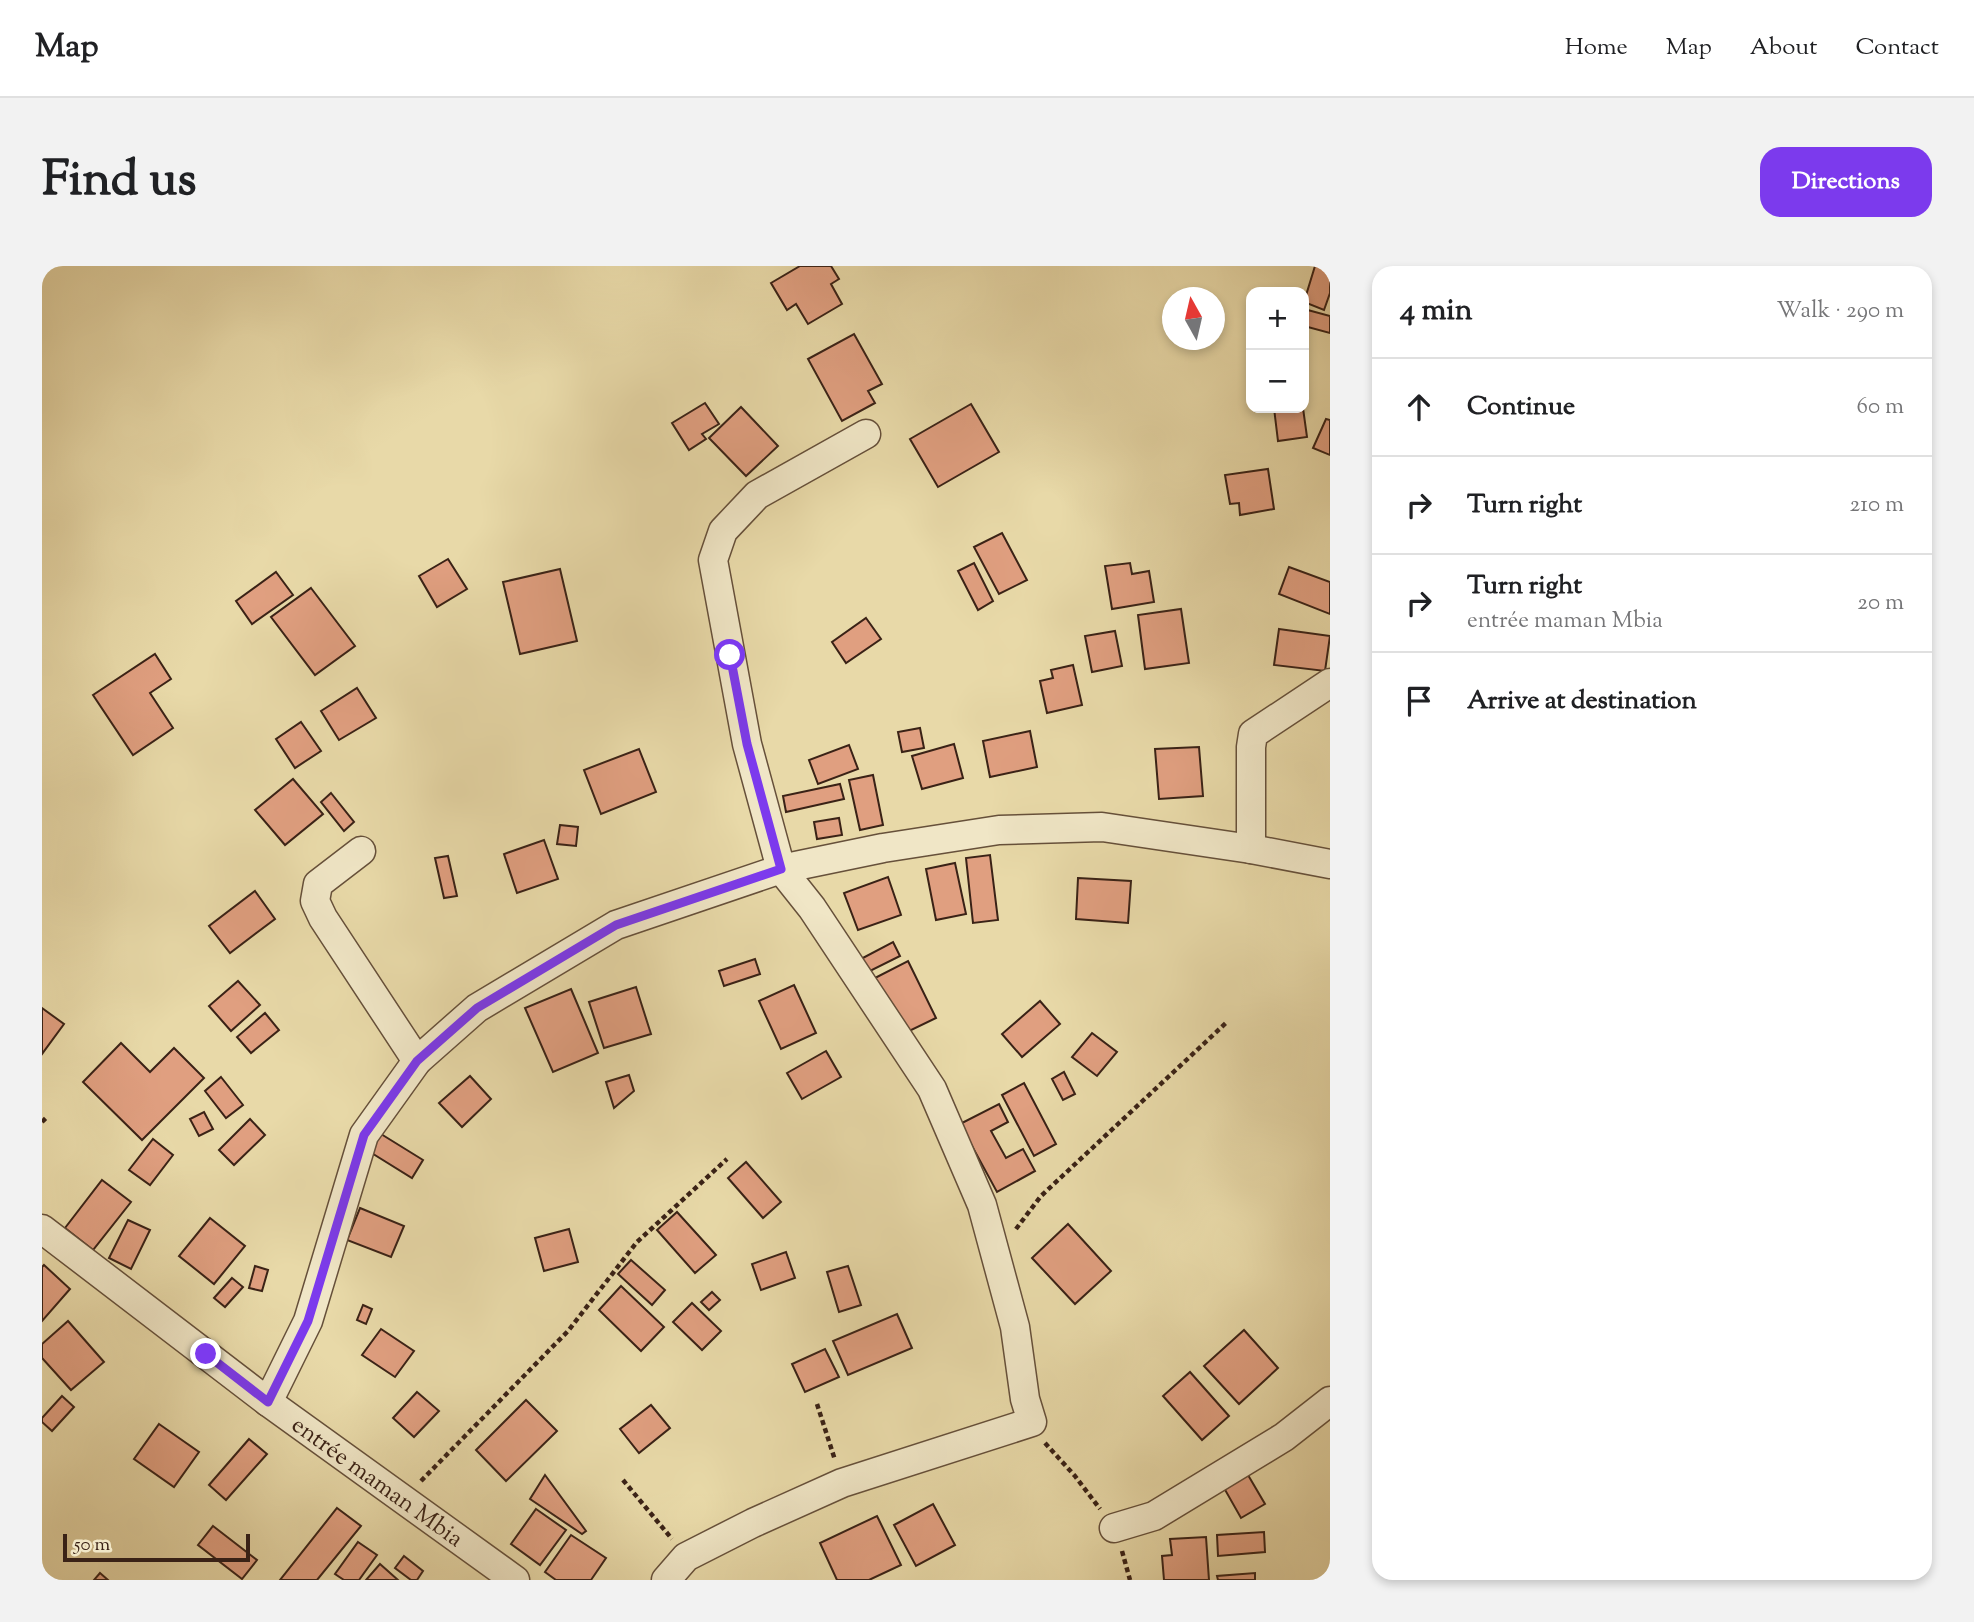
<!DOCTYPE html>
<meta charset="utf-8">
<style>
body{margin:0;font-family:"Sorts Mill Goudy",serif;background:#f2f2f2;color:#202124}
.controls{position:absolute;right:21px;top:21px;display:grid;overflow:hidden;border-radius:14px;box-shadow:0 4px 10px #0003}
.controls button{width:63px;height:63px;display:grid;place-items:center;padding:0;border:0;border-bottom:2px solid #e0e0e0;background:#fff;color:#202124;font:35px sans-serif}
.compass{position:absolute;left:1120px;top:21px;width:63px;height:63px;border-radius:50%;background:#fff;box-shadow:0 4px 10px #0003;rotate:352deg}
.scale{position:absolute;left:21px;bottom:18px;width:187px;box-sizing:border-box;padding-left:7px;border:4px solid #3a2216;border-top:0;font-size:19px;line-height:24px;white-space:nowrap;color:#3a2216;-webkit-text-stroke:5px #f0e6c6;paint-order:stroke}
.stop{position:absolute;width:21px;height:21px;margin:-16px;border:5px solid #7c3aed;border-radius:50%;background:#fff}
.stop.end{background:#7c3aed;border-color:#fff;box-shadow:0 2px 7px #0008}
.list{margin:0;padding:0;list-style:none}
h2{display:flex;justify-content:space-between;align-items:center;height:91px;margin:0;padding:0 28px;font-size:30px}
h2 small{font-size:23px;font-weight:400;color:#757577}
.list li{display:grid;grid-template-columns:46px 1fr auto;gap:21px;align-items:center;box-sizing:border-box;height:98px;padding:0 28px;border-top:2px solid #e0e0e0}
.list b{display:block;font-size:26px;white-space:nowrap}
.list p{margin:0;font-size:23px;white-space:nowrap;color:#757577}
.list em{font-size:23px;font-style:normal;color:#757577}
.icon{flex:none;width:38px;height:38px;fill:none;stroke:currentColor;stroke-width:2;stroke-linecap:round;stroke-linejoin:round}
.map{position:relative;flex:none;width:1288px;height:1314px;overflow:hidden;border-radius:21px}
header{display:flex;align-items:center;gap:42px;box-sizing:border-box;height:98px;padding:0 35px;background:#fff;border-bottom:2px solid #e0e0e0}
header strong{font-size:33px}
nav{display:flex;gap:38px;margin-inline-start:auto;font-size:24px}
.intro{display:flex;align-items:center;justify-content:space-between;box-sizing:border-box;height:168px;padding:0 42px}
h1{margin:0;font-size:49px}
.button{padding:18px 32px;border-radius:21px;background:#7c3aed;color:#fff;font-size:24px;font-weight:700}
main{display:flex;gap:42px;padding:0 42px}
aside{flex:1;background:#fff;border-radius:21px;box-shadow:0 4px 10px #0003}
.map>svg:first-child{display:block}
</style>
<header>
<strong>Map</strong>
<nav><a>Home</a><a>Map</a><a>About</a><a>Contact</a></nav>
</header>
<div class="intro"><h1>Find us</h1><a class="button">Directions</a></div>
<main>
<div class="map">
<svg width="1288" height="1314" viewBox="0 0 1288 1314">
<rect width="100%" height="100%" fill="#e8d9a8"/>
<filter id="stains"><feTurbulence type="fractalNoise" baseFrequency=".00286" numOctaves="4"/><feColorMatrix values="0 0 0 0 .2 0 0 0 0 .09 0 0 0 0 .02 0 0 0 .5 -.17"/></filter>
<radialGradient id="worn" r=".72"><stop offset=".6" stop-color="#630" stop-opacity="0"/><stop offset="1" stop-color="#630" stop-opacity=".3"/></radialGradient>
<!-- building -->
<g fill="#e09f80" stroke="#3a2216" stroke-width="2">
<path d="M758 0H789L797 13 789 18 800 38 766 58 754 38 745 44 729 17Z"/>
<path d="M1273 0H1288V27L1282 44 1262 36Z"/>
<path d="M1262 43 1288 50V67L1262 60Z"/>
<path d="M812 68 840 118 826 125 833 137 800 155 766 93Z"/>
<path d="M663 137 677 158 660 168 664 173 647 184 630 157Z"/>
<path d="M929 138 957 186 896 221 868 173Z"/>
<path d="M699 141 736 180 704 210 667 172Z"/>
<path d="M1232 142H1261L1265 171 1236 175Z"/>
<path d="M1284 153 1288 154V189L1271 182Z"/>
<path d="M1226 203 1232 243 1198 249 1197 237 1188 238 1183 209Z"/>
<path d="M960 267 985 314 957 328 932 281Z"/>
<path d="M406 293 425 323 395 341 377 310Z"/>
<path d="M932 297 951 335 936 344 916 305Z"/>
<path d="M1088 297 1090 308 1107 305 1112 336 1070 343 1063 300Z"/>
<path d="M1247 301 1288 316V348L1237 328Z"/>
<path d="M518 303 535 375 478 388 461 316Z"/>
<path d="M234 306 251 329 210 358 194 335Z"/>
<path d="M269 322 313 380 273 409 229 351Z"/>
<path d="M1139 343 1147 397 1103 403 1096 349Z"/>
<path d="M824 352 839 373 804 397 790 376Z"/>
<path d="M1237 363 1288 370 1283 405 1232 399Z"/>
<path d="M1073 365 1080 400 1050 406 1043 370Z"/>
<path d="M113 388 129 413 108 427 131 462 91 489 51 429Z"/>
<path d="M1031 399 1040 439 1005 447 998 415 1011 412 1009 404Z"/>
<path d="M315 422 334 452 297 474 279 445Z"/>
<path d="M259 456 279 485 253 502 234 473Z"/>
<path d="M878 462 882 482 860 486 856 466Z"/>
<path d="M988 465 995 501 948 511 941 475Z"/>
<path d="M912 478 921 512 880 523 870 490Z"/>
<path d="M807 479 816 503 776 518 767 494Z"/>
<path d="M1157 481 1161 530 1117 533 1113 483Z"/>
<path d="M597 483 614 526 559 548 542 504Z"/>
<path d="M831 509 841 559 818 564 807 514Z"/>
<path d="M251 513 281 548 243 579 213 544Z"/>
<path d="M798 518 802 533 744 546 741 530Z"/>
<path d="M289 527 312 556 302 565 279 536Z"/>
<path d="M797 552 800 569 775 573 772 556Z"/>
<path d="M518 559 536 561 534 580 515 578Z"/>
<path d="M502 574 516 613 475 627 462 588Z"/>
<path d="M948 589 956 654 931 657 924 592Z"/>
<path d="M406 590 415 630 402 632 393 592Z"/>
<path d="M913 597 924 648 894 654 884 603Z"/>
<path d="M846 611 859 649 816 664 802 627Z"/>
<path d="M1036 612 1089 615 1086 657 1034 653Z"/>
<path d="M213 625 233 653 188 687 167 660Z"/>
<path d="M851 676 858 690 824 707 817 694Z"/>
<path d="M713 693 718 708 682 720 677 705Z"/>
<path d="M866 695 894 752 859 769 831 713Z"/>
<path d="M196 715 218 739 189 765 167 740Z"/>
<path d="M752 719 774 767 739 783 717 735Z"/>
<path d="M594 721 609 768 562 782 547 736Z"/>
<path d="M529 723 556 787 511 806 483 742Z"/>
<path d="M998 735 1018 758 980 791 960 768Z"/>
<path d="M0 742 22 758 0 788Z"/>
<path d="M223 747 237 764 209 787 195 771Z"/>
<path d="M1050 767 1075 786 1055 810 1030 791Z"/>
<path d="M79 777 108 806 132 782 162 812 100 874 41 816Z"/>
<path d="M784 785 799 811 760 833 745 807Z"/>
<path d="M1022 806 1033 828 1021 834 1010 813Z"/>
<path d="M587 809 592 825 572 842 564 816Z"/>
<path d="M428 810 449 833 420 861 397 837Z"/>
<path d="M179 811 201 839 184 852 163 825Z"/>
<path d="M982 817 1014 878 992 890 960 829Z"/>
<path d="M957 838 966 856 949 865 964 892 981 883 993 905 955 926 918 858Z"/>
<path d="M162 846 171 863 157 870 148 853Z"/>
<path d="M208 853 223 869 192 899 177 884Z"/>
<path d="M339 868 381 894 370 912 328 886Z"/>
<path d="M111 873 131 889 108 919 87 904Z"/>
<path d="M704 896 739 936 721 952 686 912Z"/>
<path d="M60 914 89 936 51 984 23 962Z"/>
<path d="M318 942 362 960 349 991 305 974Z"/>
<path d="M635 946 674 989 653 1007 615 964Z"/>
<path d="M168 952 203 980 172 1018 137 990Z"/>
<path d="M86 954 108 964 89 1003 67 992Z"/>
<path d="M1026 958 1069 1005 1033 1038 990 992Z"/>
<path d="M527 963 536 996 502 1005 493 972Z"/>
<path d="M744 986 753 1012 719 1024 710 998Z"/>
<path d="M589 994 623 1024 610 1039 576 1008Z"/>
<path d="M2 999 28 1023 0 1055V1001Z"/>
<path d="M213 1000 226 1004 220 1025 207 1022Z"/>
<path d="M806 1000 819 1039 797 1046 785 1006Z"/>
<path d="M190 1012 201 1021 183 1041 172 1032Z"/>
<path d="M579 1020 622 1061 599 1085 557 1044Z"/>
<path d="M670 1026 678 1034 667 1044 659 1036Z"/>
<path d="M650 1037 679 1065 660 1084 631 1056Z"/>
<path d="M321 1039 330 1043 324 1058 315 1054Z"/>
<path d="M855 1048 870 1082 806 1109 791 1075Z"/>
<path d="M26 1055 62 1096 29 1124 0 1092V1078Z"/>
<path d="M339 1063 372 1085 353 1111 320 1089Z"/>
<path d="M1202 1064 1236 1102 1197 1138 1162 1100Z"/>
<path d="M783 1083 797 1111 763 1126 750 1098Z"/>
<path d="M1148 1106 1187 1150 1160 1174 1121 1130Z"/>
<path d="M375 1126 397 1145 372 1171 351 1152Z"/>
<path d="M20 1130 32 1141 10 1165 0 1156V1152Z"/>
<path d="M484 1134 515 1165 464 1215 434 1184Z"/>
<path d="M609 1139 628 1162 597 1187 578 1163Z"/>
<path d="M117 1158 157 1186 132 1221 92 1193Z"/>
<path d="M207 1173 225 1188 184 1234 167 1219Z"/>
<path d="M503 1209 544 1265 540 1268 488 1233Z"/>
<path d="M1206 1209 1223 1238 1199 1252 1182 1222Z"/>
<path d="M891 1238 913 1279 874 1300 852 1259Z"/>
<path d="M295 1242 319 1260 275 1314H238Z"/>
<path d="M494 1243 524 1264 498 1299 469 1278Z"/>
<path d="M835 1250 859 1299 827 1314H795L778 1277Z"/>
<path d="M171 1260 215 1294 200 1313 156 1279Z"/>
<path d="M1222 1266 1223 1286 1176 1290 1175 1269Z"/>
<path d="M529 1269 564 1292 549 1314H514L503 1306Z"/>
<path d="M1164 1271 1167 1314H1122L1120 1290 1130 1289 1128 1273Z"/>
<path d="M316 1276 335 1289 317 1314H302L293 1308Z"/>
<path d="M362 1290 381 1305 375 1314H369L353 1302Z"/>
<path d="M338 1298 356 1314H324Z"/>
<path d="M58 1307 66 1314H52Z"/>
<path d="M1213 1307V1314H1176L1175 1310Z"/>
</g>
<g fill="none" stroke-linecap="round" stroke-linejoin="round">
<defs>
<g id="minor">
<path d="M1209 583V481L1211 468 1288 417"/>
<path d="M319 585 276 618 273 635 281 652 375 795"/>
<path id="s1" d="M0 963 226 1136 473 1314"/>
<path d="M226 1136 266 1055 322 869 375 795 435 742 574 659 739 603 841 582 957 564 1060 561 1209 583 1288 598"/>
<path d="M1072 1262 1112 1250 1242 1171 1288 1135"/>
<path d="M624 1314 644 1291 711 1257 800 1217 990 1156 983 1133 973 1061 940 939 890 823 770 642 739 603 705 478 671 294 681 265 715 229 824 168"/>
</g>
</defs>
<!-- minor casing -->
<use href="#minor" stroke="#66503a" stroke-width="31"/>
<!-- path -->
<g stroke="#3a2216" stroke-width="4.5" stroke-dasharray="5 3.5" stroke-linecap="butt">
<path d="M0 856 5 851"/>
<path d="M974 963 999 930 1185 756"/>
<path d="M775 1138 793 1194"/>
<path d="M1003 1177 1033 1210 1058 1243"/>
<path d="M581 1214 630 1273"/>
<path d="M379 1215 526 1065 595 976 685 893"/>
<path d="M1080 1285 1088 1314"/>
</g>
<!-- minor -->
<use href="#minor" stroke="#f0e6c6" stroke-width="28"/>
</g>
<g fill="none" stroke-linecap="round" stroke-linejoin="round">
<!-- route -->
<path stroke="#7c3aed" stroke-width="9" d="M164 1088 226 1136 266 1055 322 869 375 795 435 742 574 659 739 603 705 478 688 389"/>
</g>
<g text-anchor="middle" stroke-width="5" stroke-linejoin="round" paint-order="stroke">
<!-- street labels -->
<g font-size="24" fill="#3a2216" stroke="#f0e6c6">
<text dy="8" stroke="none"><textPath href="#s1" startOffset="420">entrée maman Mbia</textPath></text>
</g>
</g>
<rect width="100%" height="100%" filter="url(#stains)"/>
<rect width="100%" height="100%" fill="url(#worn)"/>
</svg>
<div class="controls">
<button>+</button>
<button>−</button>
</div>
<svg class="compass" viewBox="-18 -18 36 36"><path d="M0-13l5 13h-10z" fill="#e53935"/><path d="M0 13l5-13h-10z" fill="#757577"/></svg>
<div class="scale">50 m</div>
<div class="stop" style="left:688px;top:389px"></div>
<div class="stop end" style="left:164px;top:1088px"></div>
</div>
<aside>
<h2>4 min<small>Walk · 290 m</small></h2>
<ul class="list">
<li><svg class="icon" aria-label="ahead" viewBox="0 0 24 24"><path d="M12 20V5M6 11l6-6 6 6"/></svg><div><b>Continue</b></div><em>60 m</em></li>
<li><svg class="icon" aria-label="right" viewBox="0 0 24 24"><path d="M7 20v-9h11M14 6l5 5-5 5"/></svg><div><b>Turn right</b></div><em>210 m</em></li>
<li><svg class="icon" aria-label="right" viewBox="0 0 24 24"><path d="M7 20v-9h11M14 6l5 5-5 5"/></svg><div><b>Turn right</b><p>entrée maman Mbia</p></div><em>20 m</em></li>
<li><svg class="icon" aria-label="arrive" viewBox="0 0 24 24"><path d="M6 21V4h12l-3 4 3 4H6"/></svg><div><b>Arrive at destination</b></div></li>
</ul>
</aside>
</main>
